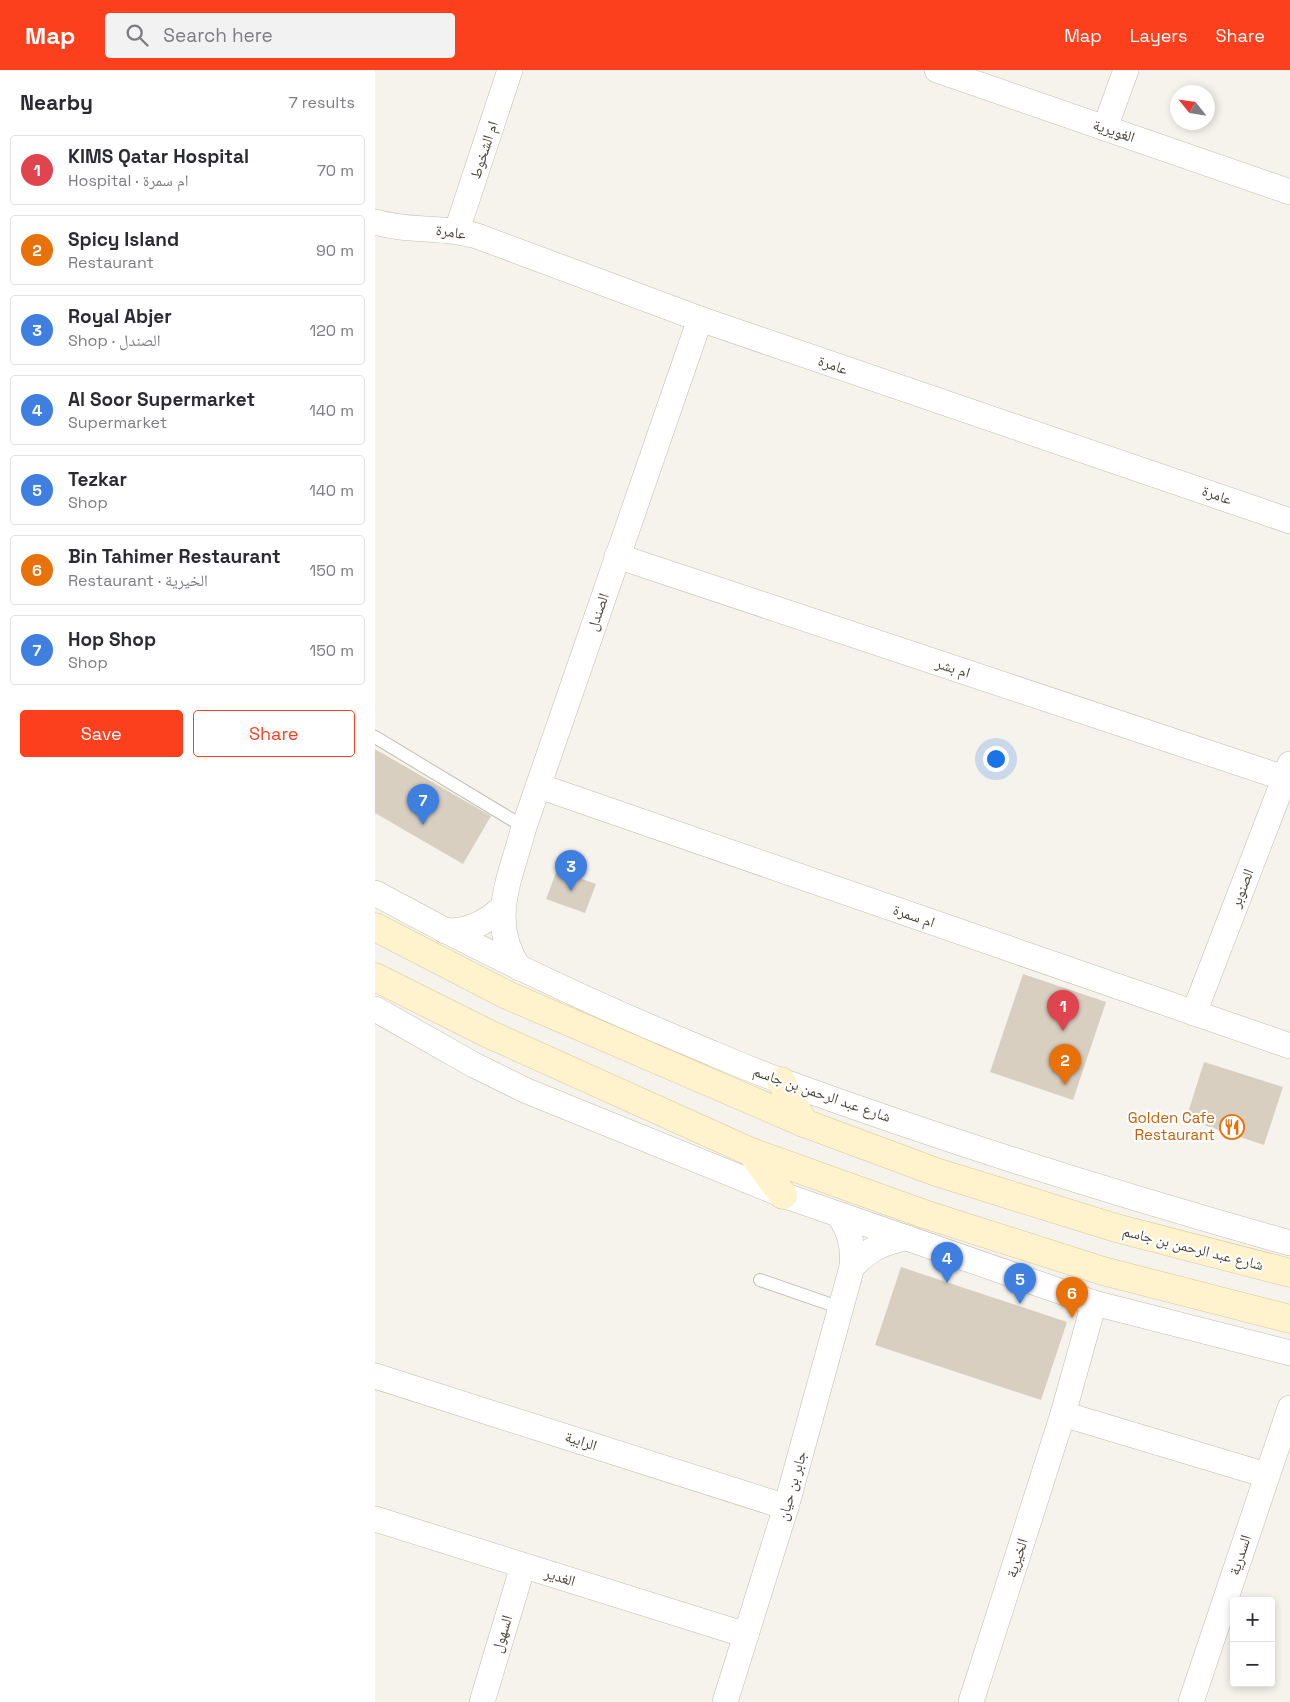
<!DOCTYPE html>
<meta charset="utf-8">
<style>
body{margin:0;font-family:"Space Grotesk","Noto Naskh Arabic",sans-serif;background:#f2f2f3;color:#2b2b33}
.controls{position:absolute;right:15px;bottom:15px;display:grid;overflow:hidden;border-radius:5px;box-shadow:0 2px 8px #0003}
.controls button{width:45px;height:45px;display:grid;place-items:center;padding:0;border:0;border-bottom:1px solid #e1e1e2;background:#fff;color:#2b2b33;font:25px sans-serif}
.compass{position:absolute;left:795px;top:15px;width:45px;height:45px;border-radius:50%;background:#fff;box-shadow:0 2px 8px #0003;rotate:300deg}
.you{position:absolute;left:620px;top:688px;width:18px;height:18px;margin:-12px;border:4px solid #fff;border-radius:50%;background:#1a73e8;box-shadow:0 0 0 8px #1a73e833}
.badge{display:grid;place-items:center;width:32px;height:32px;border-radius:50%;background:#fc3f1d;color:#fff;font-size:16px;font-weight:700}
.pin{position:absolute;translate:-50% -41px;filter:drop-shadow(0 1px 2px #0008)}
.pin::after{content:'';position:absolute;top:26px;width:18px;height:15px;background:inherit;clip-path:polygon(0 0,100% 0,50% 100%)}
.list{margin:0;padding:0;list-style:none}
h2{display:flex;justify-content:space-between;align-items:center;height:65px;margin:0;padding:0 20px;font-size:21px}
h2 small{font-size:16px;font-weight:400;color:#7c7c81}
.list li{display:grid;grid-template-columns:32px 1fr auto;gap:15px;align-items:center;box-sizing:border-box;height:70px;margin:0 10px 10px;padding:0 10px;border:1px solid #e1e1e2;border-radius:5px}
.list b{display:block;font-size:19px;white-space:nowrap}
.list p{margin:0;font-size:16px;white-space:nowrap;color:#7c7c81}
.list em{font-size:16px;font-style:normal;color:#7c7c81}
.actions{display:flex;gap:10px;padding:15px 20px}
.actions a{flex:1;padding:11px 0;border:1px solid #fc3f1d;border-radius:5px;text-align:center;font-size:18px;color:#fc3f1d}
.actions .main{background:#fc3f1d;color:#fff}
.icon{flex:none;width:28px;height:28px;fill:none;stroke:currentColor;stroke-width:2;stroke-linecap:round;stroke-linejoin:round}
.map{position:relative;flex:none;width:915px;height:1632px;overflow:hidden}
header{display:flex;align-items:center;gap:30px;box-sizing:border-box;height:70px;padding:0 25px;background:#fc3f1d;color:#fff}
header strong{font-size:24px}
nav{display:flex;gap:28px;margin-inline-start:auto;font-size:18px}
.search{width:350px;height:45px;background:#f2f2f3;display:flex;align-items:center;gap:12px;box-sizing:border-box;padding:0 18px;border-radius:5px;color:#7c7c81;font-size:19px}
main{display:flex}
aside{flex:1;background:#fff}
.map>svg:first-child{display:block}
</style>
<header>
<strong>Map</strong>
<div class="search"><svg class="icon" aria-label="search" viewBox="0 0 24 24"><circle cx="10" cy="10" r="6"/><path d="M15 15l6 6"/></svg>Search here</div>
<nav><a>Map</a><a>Layers</a><a>Share</a></nav>
</header>
<main>
<aside>
<h2>Nearby<small>7 results</small></h2>
<ul class="list">
<li><span class="badge" style="background:#e0444e">1</span><div><b>KIMS Qatar Hospital</b><p>Hospital · ام سمرة</p></div><em>70 m</em></li>
<li><span class="badge" style="background:#e8710a">2</span><div><b>Spicy Island</b><p>Restaurant</p></div><em>90 m</em></li>
<li><span class="badge" style="background:#3f7fe0">3</span><div><b>Royal Abjer</b><p>Shop · الصندل</p></div><em>120 m</em></li>
<li><span class="badge" style="background:#3f7fe0">4</span><div><b>Al Soor Supermarket</b><p>Supermarket</p></div><em>140 m</em></li>
<li><span class="badge" style="background:#3f7fe0">5</span><div><b>Tezkar</b><p>Shop</p></div><em>140 m</em></li>
<li><span class="badge" style="background:#e8710a">6</span><div><b>Bin Tahimer Restaurant</b><p>Restaurant · الخيرية</p></div><em>150 m</em></li>
<li><span class="badge" style="background:#3f7fe0">7</span><div><b>Hop Shop</b><p>Shop</p></div><em>150 m</em></li>
</ul>
<div class="actions"><a class="main">Save</a><a>Share</a></div>
</aside>
<div class="map">
<svg width="915" height="1632" viewBox="0 0 915 1632">
<rect width="100%" height="100%" fill="#f6f3ec"/>
<!-- building -->
<g fill="#d8cfc1">
<path d="M0 679 116 746 88 794 0 743Z"/>
<path d="M182 800 221 814 210 843 171 829Z"/>
<path d="M648 904 731 932 698 1030 615 1002Z"/>
<path d="M829 992 908 1017 889 1075 811 1049Z"/>
<path d="M526 1197 692 1252 666 1330 500 1275Z"/>
</g>
<g fill="none" stroke-linecap="round" stroke-linejoin="round">
<defs>
<g id="lane">
<path d="M0 667 149 757"/>
<path d="M385 1210 466 1238"/>
</g>
<g id="street">
<path d="M562 0 915 122"/>
<path d="M730 58 751 0"/>
<path d="M0 152C34 162 68 156 102 166L325 249 915 451"/>
<path d="M82 160 135 0"/>
<path d="M242 486 915 710"/>
<path d="M164 716 915 976"/>
<path d="M0 823C104 880 211 931 320 976 349 988 378 1001 407 1011 574 1072 744 1125 915 1173"/>
<path d="M70 861C94 861 109 854 127 838"/>
<path d="M144 898C112 851 136 807 149 757L325 249"/>
<path d="M0 939 99 995 152 1021 408 1125 719 1233 915 1283"/>
<path d="M819 943 915 694"/>
<path d="M477 1197C493 1180 508 1172 532 1168"/>
<path d="M0 1306 411 1437"/>
<path d="M688 1344 891 1405"/>
<path d="M0 1449 371 1565"/>
<path d="M107 1632 148 1496"/>
<path d="M350 1632 411 1437 477 1197C479 1177 475 1162 464 1145"/>
<path d="M596 1632 688 1344 719 1233"/>
<path d="M816 1632 915 1338"/>
</g>
<g id="secondary">
<path d="M0 857 132 925 429 1053 561 1102 741 1158 915 1203"/>
<path d="M0 907 114 964 376 1082 549 1144 728 1201 915 1249"/>
<path d="M406 1011 429 1053"/>
<path d="M376 1082 408 1125"/>
</g>
</defs>
<!-- lane casing -->
<use href="#lane" stroke="#c2bbae" stroke-width="14"/>
<!-- street casing -->
<use href="#street" stroke="#c2bbae" stroke-width="26"/>
<!-- secondary casing -->
<use href="#secondary" stroke="#d6c79b" stroke-width="29"/>
<!-- lane -->
<use href="#lane" stroke="#fff" stroke-width="12"/>
<!-- street -->
<use href="#street" stroke="#fff" stroke-width="25"/>
<!-- secondary -->
<use href="#secondary" stroke="#fff3cd" stroke-width="28"/>
</g>
<!-- icons -->
<defs>
<symbol id="restaurant-ring" viewBox="-11 -11 22 22"><circle r="9.5" fill="#fff" stroke="#e8710a" stroke-width="1.5"/><path d="M-5-6h1v4h1v-4h1v4h1v-4h1v5L-1.5 .5V6h-2V.5L-5-1ZM5-6V6H3V1.5H1.5Q1.5-4 5-6Z" fill="#e8710a"/></symbol>
</defs>
<g fill-rule="evenodd">
<use href="#restaurant-ring" x="843" y="1043" width="28" height="28"/>
</g>
<g text-anchor="middle" stroke-width="4.5" stroke-linejoin="round" paint-order="stroke">
<!-- street labels -->
<g font-size="15" fill="#4b4439" stroke="#fff">
<text transform="translate(739 61) rotate(19)" y="5">الغويرية</text>
<text transform="translate(109 80) rotate(-72)" y="5">ام الشخوط</text>
<text transform="translate(76 162) rotate(8)" y="5">عامرة</text>
<text transform="translate(458 295) rotate(19)" y="5">عامرة</text>
<text transform="translate(842 425) rotate(19)" y="5">عامرة</text>
<text transform="translate(223 542) rotate(-71)" y="5">الصندل</text>
<text transform="translate(578 598) rotate(18)" y="5">ام بشر</text>
<text transform="translate(867 818) rotate(-69)" y="5">الصنوبر</text>
<text transform="translate(539 846) rotate(19)" y="5">ام سمرة</text>
<text transform="translate(447 1024) rotate(19)" y="5">شارع عبد الرحمن بن جاسم</text>
<text transform="translate(818 1178) rotate(14)" y="5">شارع عبد الرحمن بن جاسم</text>
<text transform="translate(206 1371) rotate(18)" y="5">الرابية</text>
<text transform="translate(417 1416) rotate(-74)" y="5">جابر بن حيان</text>
<text transform="translate(865 1485) rotate(-72)" y="5">السدرية</text>
<text transform="translate(642 1488) rotate(-72)" y="5">الخيرية</text>
<text transform="translate(185 1507) rotate(17)" y="5">الغدير</text>
<text transform="translate(127 1564) rotate(-73)" y="5">السهول</text>
</g>
<!-- food labels -->
<g font-size="15" fill="#c56008" stroke="#fff" text-anchor="end">
<text x="840" y="1053">Golden Cafe<tspan x="840" dy="17">Restaurant</tspan></text>
</g>
</g>
</svg>
<div class="controls">
<button>+</button>
<button>−</button>
</div>
<svg class="compass" viewBox="-18 -18 36 36"><path d="M0-13l5 13h-10z" fill="#e53935"/><path d="M0 13l5-13h-10z" fill="#7c7c81"/></svg>
<div class="you"></div>
<div class="pin badge" style="left:688px;top:961px;background:#e0444e">1</div>
<div class="pin badge" style="left:690px;top:1015px;background:#e8710a">2</div>
<div class="pin badge" style="left:196px;top:821px;background:#3f7fe0">3</div>
<div class="pin badge" style="left:572px;top:1213px;background:#3f7fe0">4</div>
<div class="pin badge" style="left:645px;top:1234px;background:#3f7fe0">5</div>
<div class="pin badge" style="left:697px;top:1248px;background:#e8710a">6</div>
<div class="pin badge" style="left:48px;top:755px;background:#3f7fe0">7</div>
</div>
</main>
